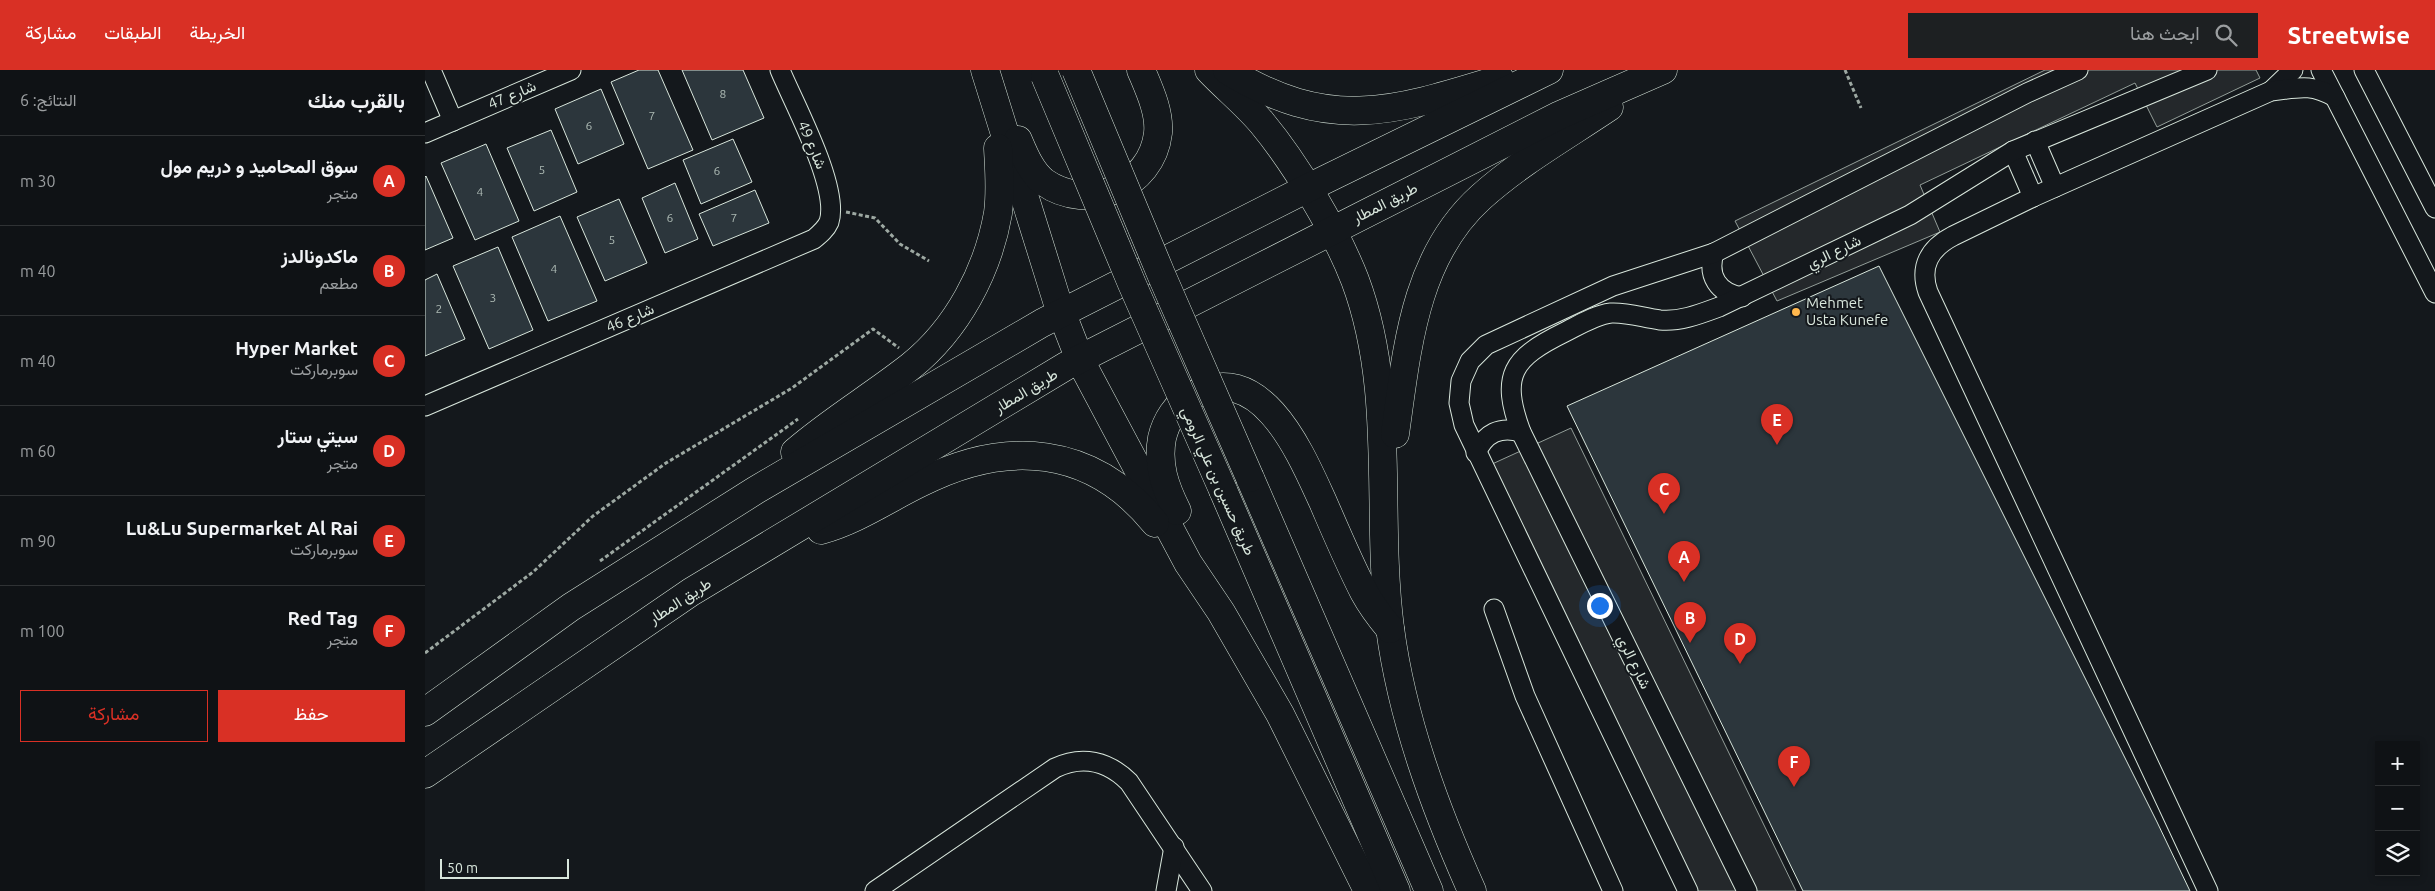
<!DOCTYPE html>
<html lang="ar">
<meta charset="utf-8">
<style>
body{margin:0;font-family:Ubuntu,Vazirmatn,sans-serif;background:#1d2022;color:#f1f3f6;direction:rtl}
.controls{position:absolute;right:15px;bottom:15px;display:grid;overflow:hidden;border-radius:0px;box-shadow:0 2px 8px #0003}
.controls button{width:45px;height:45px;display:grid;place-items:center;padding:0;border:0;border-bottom:1px solid #2f3234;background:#0f1215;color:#f1f3f6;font:25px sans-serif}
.scale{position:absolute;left:15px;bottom:12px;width:129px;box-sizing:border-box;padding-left:5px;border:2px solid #d8e6dc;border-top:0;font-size:14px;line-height:18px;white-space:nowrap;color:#d8e6dc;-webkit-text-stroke:4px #14181c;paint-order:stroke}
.you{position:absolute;left:1174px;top:535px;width:18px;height:18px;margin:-12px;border:4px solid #fff;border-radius:50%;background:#1a73e8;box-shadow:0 0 0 8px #1a73e833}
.badge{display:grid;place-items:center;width:32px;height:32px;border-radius:50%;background:#d93025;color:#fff;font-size:16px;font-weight:700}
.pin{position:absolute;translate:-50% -41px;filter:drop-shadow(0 1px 2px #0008)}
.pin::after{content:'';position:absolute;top:26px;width:18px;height:15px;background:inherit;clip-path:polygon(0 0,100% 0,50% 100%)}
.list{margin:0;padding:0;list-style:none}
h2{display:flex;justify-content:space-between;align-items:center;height:65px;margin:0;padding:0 20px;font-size:21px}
h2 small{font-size:16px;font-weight:400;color:#9b9ea0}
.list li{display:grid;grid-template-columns:32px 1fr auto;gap:15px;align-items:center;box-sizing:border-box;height:90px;padding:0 20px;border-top:1px solid #2f3234}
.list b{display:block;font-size:19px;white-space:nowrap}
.list p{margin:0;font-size:16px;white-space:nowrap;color:#9b9ea0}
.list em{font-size:16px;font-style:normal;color:#9b9ea0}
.actions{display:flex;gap:10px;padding:15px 20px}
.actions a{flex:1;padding:11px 0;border:1px solid #d93025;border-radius:0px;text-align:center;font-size:18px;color:#d93025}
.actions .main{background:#d93025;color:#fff}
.icon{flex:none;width:28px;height:28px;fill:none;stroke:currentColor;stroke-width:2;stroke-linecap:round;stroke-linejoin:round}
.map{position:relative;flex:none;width:2010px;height:821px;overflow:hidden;direction:ltr}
header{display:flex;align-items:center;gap:30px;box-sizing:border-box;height:70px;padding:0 25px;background:#d93025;color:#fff}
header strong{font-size:24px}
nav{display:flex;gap:28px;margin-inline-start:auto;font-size:18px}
.search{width:350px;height:45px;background:#1d2022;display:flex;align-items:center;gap:12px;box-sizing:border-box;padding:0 18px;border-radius:0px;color:#9b9ea0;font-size:19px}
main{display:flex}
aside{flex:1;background:#0f1215}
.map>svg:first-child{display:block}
</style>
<header>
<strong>Streetwise</strong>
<div class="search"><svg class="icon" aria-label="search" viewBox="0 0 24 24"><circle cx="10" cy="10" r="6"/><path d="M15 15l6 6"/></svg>ابحث هنا</div>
<nav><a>الخريطة</a><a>الطبقات</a><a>مشاركة</a></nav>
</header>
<main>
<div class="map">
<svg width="2010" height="821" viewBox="0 0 2010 821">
<rect width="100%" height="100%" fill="#14181c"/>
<!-- parking -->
<g fill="#24282b" stroke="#939e99">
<path d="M1620 0H1831L1835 8 1732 57 1710 13 1495 115 1515 162 1352 231 1310 151Z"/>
<path d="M1146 358 1371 821H1258L1054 400Z"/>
</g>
<!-- building -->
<g fill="#2c363c" stroke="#d8e6dc">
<path d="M214 0H233L268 80 223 99 186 12Z"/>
<path d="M257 0H318L339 48 287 70Z"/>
<path d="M176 19 199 74 153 94 130 39Z"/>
<path d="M126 60 152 122 109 141 82 78Z"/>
<path d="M308 69 327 112 276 134 258 90Z"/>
<path d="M61 74 94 151 50 170 16 93Z"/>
<path d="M1 106 28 168 0 180V107Z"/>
<path d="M250 113 273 169 240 183 217 128Z"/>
<path d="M330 120 344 153 288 176 274 144Z"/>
<path d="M194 129 222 193 180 211 152 147Z"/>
<path d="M135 146 172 231 123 251 87 167Z"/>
<path d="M73 177 108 260 64 279 28 196Z"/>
<path d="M1454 196 1732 752 1765 821H1378L1142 336Z"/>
<path d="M12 204 40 269 0 286V210Z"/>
</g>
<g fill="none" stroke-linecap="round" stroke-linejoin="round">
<defs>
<g id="minor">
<path d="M6 0 28 51"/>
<path d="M1896 0 2010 223"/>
<path d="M1939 0 2010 138"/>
<path d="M1846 21 1868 0"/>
<path d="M0 63 146 0"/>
<path d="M1610 71 1630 117"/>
<path d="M1588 81 1608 127"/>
<path d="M1289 183C1282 206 1293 223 1317 227"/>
<path d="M0 336 389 169C395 164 401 159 404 152 415 118 369 34 355 0"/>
<path d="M1051 383C1060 363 1075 356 1096 362"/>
<path d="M1069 539 1100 626 1188 821"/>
<path d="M450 821 630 698C657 685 683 691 704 712L777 821"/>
<path d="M741 821 749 777"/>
<path d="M1263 821 1039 355 1034 333 1036 311 1045 291 1061 275 1188 216 1289 183 1602 23 1653 0"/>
<path d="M1322 821 1096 362C1075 305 1087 288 1140 262 1154 255 1170 245 1186 243 1202 242 1219 248 1235 250 1255 252 1275 244 1294 237L1485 145 1588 81 1782 0"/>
<path d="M1783 821 1503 222C1494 196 1505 178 1528 166L1608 127 1846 21C1874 18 1884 13 1910 27"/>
</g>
<g id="highway">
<path d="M560 0 632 231 655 290 763 493 796 542 855 644 943 821"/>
<path d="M784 0C801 18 821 34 837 53 871 94 911 161 930 210 972 322 950 442 965 558 977 649 1010 738 1047 821"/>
<path d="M802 0C904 63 968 42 1075 9"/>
<path d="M593 70C599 84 606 102 619 112 663 143 727 117 733 63 735 42 724 19 716 0"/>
<path d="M970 364C982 280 989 187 1056 127 1095 92 1141 66 1184 37"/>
<path d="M370 382C407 350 448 326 486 296 532 259 563 201 573 143 576 121 574 99 573 78"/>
<path d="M825 408 1004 821"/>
<path d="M798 420 971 821"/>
<path d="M752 441C740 417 732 395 737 368 741 351 751 335 767 326 836 287 876 384 898 432 911 462 924 493 939 522 946 535 955 547 965 559"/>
<path d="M396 460C432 450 462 429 495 413 581 369 667 375 730 453"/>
<path d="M0 642 146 537 331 420 617 253 881 119 1124 0"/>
<path d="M0 704 266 522 641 296 1135 45 1238 0"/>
</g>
</defs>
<!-- minor casing -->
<use href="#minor" stroke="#d8e6dc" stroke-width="21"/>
<!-- highway casing -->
<use href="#highway" stroke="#d8e6dc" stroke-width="29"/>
<!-- path -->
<g stroke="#9da8a2" stroke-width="3" stroke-dasharray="4 2.5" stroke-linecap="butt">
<path d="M1420 0 1436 38"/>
<path d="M421 142 450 148 475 174 504 191"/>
<path d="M175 491 373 349"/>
<path d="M0 583 108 502 168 446 241 393 367 318 448 259 474 278"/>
</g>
<!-- minor -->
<use href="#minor" stroke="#14181c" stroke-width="19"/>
<!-- highway -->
<use href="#highway" stroke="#14181c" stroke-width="28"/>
<defs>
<g id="highway-bridge">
<path d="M651 0 736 204 825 408"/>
<path d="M620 6 707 214 798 420"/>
</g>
</defs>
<!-- highway-bridge casing -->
<use href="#highway-bridge" stroke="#d8e6dc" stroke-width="29" stroke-linecap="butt"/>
<!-- highway-bridge -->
<use href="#highway-bridge" stroke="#14181c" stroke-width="28"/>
</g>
<!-- markers -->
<circle fill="#ffb74d" stroke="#14181c" stroke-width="2" cx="1371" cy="242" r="5"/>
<g text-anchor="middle" stroke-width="4" stroke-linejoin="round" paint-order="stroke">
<!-- number labels -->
<g font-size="12" fill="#adbab4">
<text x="298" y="28">8</text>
<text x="227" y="50">7</text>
<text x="164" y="60">6</text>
<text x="117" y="104">5</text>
<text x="292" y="105">6</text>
<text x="55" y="126">4</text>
<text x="245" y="152">6</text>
<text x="309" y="152">7</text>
<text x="187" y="174">5</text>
<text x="129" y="203">4</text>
<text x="68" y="232">3</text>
<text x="14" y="243">2</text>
</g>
<!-- street labels -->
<g font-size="15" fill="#d8e6dc" stroke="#14181c">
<text transform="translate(87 25) rotate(-23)" y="5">شارع 47</text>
<text transform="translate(387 75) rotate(67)" y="5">شارع 49</text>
<text transform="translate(960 133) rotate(-27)" y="5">طريق المطار</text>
<text transform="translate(1409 182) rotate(-26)" y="5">شارع الري</text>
<text transform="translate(205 248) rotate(-23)" y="5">شارع 46</text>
<text transform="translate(601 321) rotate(-31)" y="5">طريق المطار</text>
<text transform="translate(793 411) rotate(66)" y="5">طريق حسين بن علي الرومي</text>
<text transform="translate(255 531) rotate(-33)" y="5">طريق المطار</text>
<text transform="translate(1209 592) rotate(64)" y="5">شارع الري</text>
</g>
<!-- poi labels -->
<g font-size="15" fill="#d8e6dc" stroke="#14181c" text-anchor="start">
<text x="1381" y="238">Mehmet<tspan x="1381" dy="17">Usta Kunefe</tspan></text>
</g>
</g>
</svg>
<div class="controls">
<button>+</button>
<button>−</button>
<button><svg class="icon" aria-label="layers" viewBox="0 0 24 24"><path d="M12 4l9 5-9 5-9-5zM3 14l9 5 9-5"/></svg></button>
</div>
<div class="scale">50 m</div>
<div class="you"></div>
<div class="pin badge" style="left:1259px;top:512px">A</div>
<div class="pin badge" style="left:1265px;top:573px">B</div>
<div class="pin badge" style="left:1239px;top:444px">C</div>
<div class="pin badge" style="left:1315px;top:594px">D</div>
<div class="pin badge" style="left:1352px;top:375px">E</div>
<div class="pin badge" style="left:1369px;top:717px">F</div>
</div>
<aside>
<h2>بالقرب منك<small>النتائج: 6</small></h2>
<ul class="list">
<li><span class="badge">A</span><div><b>سوق المحاميد و دريم مول</b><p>متجر</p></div><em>30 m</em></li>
<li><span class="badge">B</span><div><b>ماكدونالدز</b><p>مطعم</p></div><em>40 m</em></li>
<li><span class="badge">C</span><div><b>Hyper Market</b><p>سوبرماركت</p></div><em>40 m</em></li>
<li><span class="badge">D</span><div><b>سيتي ستار</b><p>متجر</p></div><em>60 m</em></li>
<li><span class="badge">E</span><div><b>Lu&amp;Lu Supermarket Al Rai</b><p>سوبرماركت</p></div><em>90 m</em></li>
<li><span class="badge">F</span><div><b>Red Tag</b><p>متجر</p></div><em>100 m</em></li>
</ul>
<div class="actions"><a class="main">حفظ</a><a>مشاركة</a></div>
</aside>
</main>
